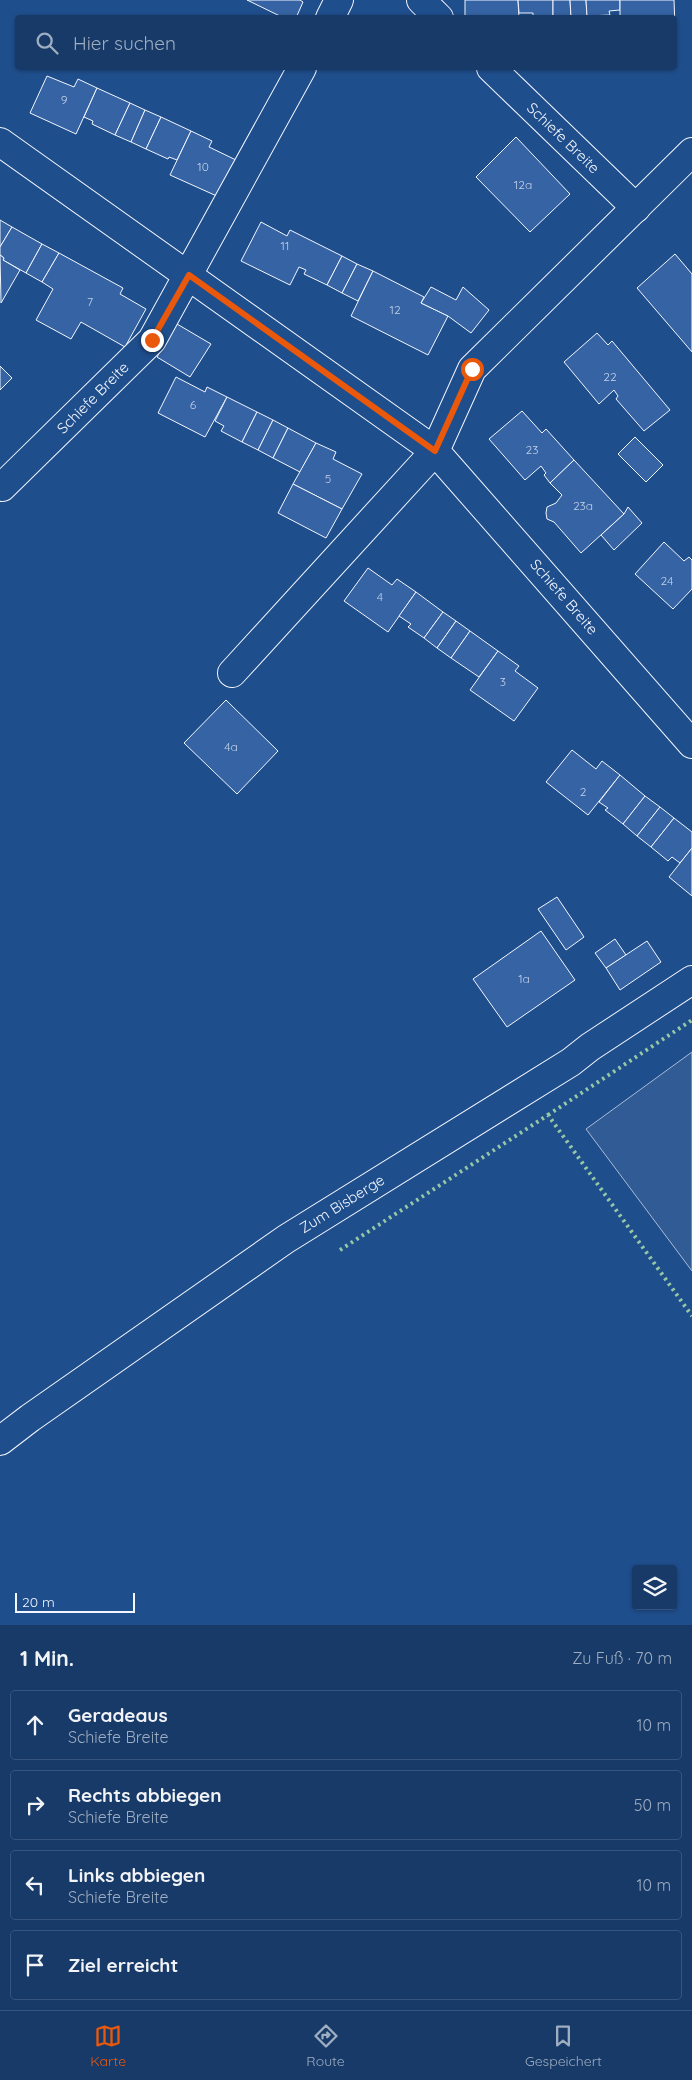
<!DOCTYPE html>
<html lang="de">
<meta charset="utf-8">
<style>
body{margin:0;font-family:Quicksand,sans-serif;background:#244571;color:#f1f3f6}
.controls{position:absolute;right:15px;bottom:15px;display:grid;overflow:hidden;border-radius:5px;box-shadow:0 1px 4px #0004}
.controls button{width:45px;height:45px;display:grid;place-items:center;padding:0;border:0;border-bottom:1px solid #36547d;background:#173a69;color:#f1f3f6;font:25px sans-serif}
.scale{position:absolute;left:15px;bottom:12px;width:120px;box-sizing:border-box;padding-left:5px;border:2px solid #f2f6ff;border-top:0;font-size:14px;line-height:18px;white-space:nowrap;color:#f2f6ff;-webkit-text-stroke:4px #1f4e8c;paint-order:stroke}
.stop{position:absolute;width:15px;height:15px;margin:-11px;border:4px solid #ea580c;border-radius:50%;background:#fff}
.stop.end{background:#ea580c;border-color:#fff;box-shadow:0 1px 5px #0008}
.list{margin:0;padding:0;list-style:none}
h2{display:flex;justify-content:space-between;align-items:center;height:65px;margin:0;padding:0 20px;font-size:21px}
h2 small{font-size:16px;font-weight:400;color:#9eadc0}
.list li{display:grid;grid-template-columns:32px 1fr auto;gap:15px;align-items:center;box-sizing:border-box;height:70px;margin:0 10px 10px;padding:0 10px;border:1px solid #36547d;border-radius:5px}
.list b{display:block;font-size:19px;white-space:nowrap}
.list p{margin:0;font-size:16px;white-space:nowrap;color:#9eadc0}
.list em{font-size:16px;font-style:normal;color:#9eadc0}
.icon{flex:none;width:28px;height:28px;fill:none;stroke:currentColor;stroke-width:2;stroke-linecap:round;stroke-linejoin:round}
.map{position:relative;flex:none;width:692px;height:1625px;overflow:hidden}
.search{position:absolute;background:#173a69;box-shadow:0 1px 4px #0004;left:15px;right:15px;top:15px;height:55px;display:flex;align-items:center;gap:12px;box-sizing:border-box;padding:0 18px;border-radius:5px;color:#9eadc0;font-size:19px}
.sheet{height:385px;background:#173a69}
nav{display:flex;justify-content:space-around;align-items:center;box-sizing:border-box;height:70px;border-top:1px solid #36547d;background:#173a69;font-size:14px;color:#9eadc0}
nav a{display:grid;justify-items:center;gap:2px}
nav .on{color:#ea580c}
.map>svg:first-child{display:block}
</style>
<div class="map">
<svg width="692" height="1625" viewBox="0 0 692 1625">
<rect width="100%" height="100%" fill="#1f4e8c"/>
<!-- built -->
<path fill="#305b95" stroke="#a8bbd7" d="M692 1052V1271L586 1129Z"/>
<!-- building -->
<g fill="#3563a3" stroke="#f2f6ff">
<path d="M247 0H300L303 2 296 18H284Z"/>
<path d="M465 0H518L519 18H465Z"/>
<path d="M518 0H553V17L533 18V13H519Z"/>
<path d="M553 0H570L571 17H553Z"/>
<path d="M570 0H586L587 16 571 17Z"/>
<path d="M586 0H620V10L609 11 610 15 587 16Z"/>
<path d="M620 0H674L675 27 674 18H620Z"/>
<path d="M47 76 74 87 78 79 97 88 76 134 30 113Z"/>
<path d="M97 88 130 103 115 135 92 124 93 121 84 117Z"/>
<path d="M130 103 145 110 131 142 115 135Z"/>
<path d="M145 110 161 117 146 149 131 142Z"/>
<path d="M161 117 191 131 177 160 169 157 168 159 146 149Z"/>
<path d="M191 131 212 141 209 147 236 160 219 197 170 175Z"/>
<path d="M516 137 570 194 530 232 476 177Z"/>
<path d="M0 220 12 227 0 247Z"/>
<path d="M261 222 287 236 290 230 342 256 327 285 304 274 306 270 299 267 290 285 241 261Z"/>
<path d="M12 227 42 244 26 273 3 260 4 258 0 255V247Z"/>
<path d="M42 244 59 253 42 282 26 273Z"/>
<path d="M59 253 123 288 120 294 146 309 125 347 81 322 71 339 36 320 53 289 42 282Z"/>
<path d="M675 254 692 274V352L637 288Z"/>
<path d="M0 255 4 258 3 260 20 270 1 303Z"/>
<path d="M342 256 357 264 342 293 327 285Z"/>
<path d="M357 264 373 271 358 301 342 293Z"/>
<path d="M373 271 424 297 421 303 448 316 428 355 351 316Z"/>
<path d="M431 287 456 300 463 287 489 310 471 333 448 316 421 303Z"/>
<path d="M177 324 211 344 190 377 157 357Z"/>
<path d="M597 333 608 345 612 341 670 410 644 431 616 399 618 396 614 390 599 404 564 362Z"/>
<path d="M0 366 12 378 0 390Z"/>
<path d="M176 377 205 392 207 387 227 397 205 437 158 413Z"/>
<path d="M227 397 257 412 242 442 221 431 224 426 215 421Z"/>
<path d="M522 411 542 433 546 429 574 460 550 483 544 475 546 473 541 466 525 480 489 439Z"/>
<path d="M257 412 273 420 258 450 242 442Z"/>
<path d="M273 420 288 428 273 458 258 450Z"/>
<path d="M288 428 316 443 300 472 273 458Z"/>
<path d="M635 437 663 465 646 482 618 454Z"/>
<path d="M316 443 336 452 333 459 362 474 342 509 293 484Z"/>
<path d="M574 460 624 514 581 553 554 522 547 519 546 513 547 507 556 503 562 495 550 483Z"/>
<path d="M293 484 342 509 326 538 278 513Z"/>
<path d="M628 507 642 523 614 550 601 535 624 514Z"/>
<path d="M664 542 684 561 689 557 692 560V589L673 609 635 574Z"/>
<path d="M368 568 392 585 397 579 416 592 388 632 344 601Z"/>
<path d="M416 592 443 612 424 638 408 627 411 624 399 616Z"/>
<path d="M443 612 456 621 437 648 424 638Z"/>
<path d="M456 621 470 631 451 658 437 648Z"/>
<path d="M470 631 498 651 479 677 451 658Z"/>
<path d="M498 651 519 666 515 671 538 688 514 721 470 690Z"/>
<path d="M226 700 278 751 237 794 184 743Z"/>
<path d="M572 750 596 769 602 761 620 775 588 815 546 782Z"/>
<path d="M620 775 645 796 623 824 605 810 608 808 599 802Z"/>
<path d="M645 796 660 807 637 836 623 824Z"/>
<path d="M660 807 674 818 651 847 637 836Z"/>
<path d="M674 818 692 832V848L680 863 672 857 668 861 651 847Z"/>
<path d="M692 848V896L669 877Z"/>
<path d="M557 897 584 937 566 950 538 909Z"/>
<path d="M541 931 575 980 507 1027 473 979Z"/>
<path d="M615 939 626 955 606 968 595 953Z"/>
<path d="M647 941 661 962 620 990 606 968Z"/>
</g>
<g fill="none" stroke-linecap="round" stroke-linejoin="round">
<defs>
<g id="minor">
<path d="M421 0 439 18"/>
<path d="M330 18 339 0"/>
<path d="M491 68 636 208"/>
<path d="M0 142 435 451 232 673"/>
<path d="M692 152 472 369 435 451 692 744"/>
<path d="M2 487 152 340 302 68"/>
<path d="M0 1441 30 1418 286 1239 571 1062 590 1047 692 980"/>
</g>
</defs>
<!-- minor casing -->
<use href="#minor" stroke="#f2f6ff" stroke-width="30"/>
<!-- minor -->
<use href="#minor" stroke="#1f4e8c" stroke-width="28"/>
<!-- hedge -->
<g stroke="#97c8a6" stroke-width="4" stroke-dasharray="2.5 4" stroke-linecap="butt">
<path d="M548 1115 692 1020"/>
<path d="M340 1250 548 1115 692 1316"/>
</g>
</g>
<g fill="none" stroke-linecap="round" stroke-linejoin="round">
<!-- route -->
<path stroke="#ea580c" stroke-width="6" d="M152 340 189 275 435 451 472 369"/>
</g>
<g text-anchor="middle" stroke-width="4" stroke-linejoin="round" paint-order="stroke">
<!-- number labels -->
<g font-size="12" fill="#c3d1e8">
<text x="64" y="104">9</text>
<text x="203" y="171">10</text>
<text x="523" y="189">12a</text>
<text x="285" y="250">11</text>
<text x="90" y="306">7</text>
<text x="395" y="314">12</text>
<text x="610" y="381">22</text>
<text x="193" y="409">6</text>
<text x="532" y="454">23</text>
<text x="328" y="483">5</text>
<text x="583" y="510">23a</text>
<text x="667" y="585">24</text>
<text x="380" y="601">4</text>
<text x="503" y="686">3</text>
<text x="231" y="751">4a</text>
<text x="583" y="796">2</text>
<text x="524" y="983">1a</text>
</g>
<!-- street labels -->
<g font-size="15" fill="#f2f6ff" stroke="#1f4e8c">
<text transform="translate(563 138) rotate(44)" y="5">Schiefe Breite</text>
<text transform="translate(93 398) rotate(-45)" y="5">Schiefe Breite</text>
<text transform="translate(564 597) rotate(49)" y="5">Schiefe Breite</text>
<text transform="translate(342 1204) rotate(-32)" y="5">Zum Bisberge</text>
</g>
</g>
</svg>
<div class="controls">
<button><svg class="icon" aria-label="layers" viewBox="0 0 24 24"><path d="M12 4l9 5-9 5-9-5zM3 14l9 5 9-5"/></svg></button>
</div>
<div class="scale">20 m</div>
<div class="stop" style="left:472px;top:369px"></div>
<div class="stop end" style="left:152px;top:340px"></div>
<div class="search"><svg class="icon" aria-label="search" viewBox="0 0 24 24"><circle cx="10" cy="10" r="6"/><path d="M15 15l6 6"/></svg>Hier suchen</div>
</div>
<section class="sheet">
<h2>1 Min.<small>Zu Fuß · 70 m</small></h2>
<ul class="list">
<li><svg class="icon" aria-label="ahead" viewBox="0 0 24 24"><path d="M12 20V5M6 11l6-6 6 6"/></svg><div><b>Geradeaus</b><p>Schiefe Breite</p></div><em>10 m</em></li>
<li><svg class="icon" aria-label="right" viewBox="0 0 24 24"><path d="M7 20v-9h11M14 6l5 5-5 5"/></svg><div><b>Rechts abbiegen</b><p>Schiefe Breite</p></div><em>50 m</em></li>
<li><svg class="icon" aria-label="left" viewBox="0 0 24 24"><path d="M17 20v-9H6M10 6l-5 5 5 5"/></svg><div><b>Links abbiegen</b><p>Schiefe Breite</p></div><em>10 m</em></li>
<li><svg class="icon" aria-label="arrive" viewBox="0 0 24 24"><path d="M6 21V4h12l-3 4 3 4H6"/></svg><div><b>Ziel erreicht</b></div></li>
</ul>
</section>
<nav>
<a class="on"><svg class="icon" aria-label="map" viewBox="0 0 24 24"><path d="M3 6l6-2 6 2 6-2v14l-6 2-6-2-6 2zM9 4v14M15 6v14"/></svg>Karte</a>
<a><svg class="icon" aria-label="directions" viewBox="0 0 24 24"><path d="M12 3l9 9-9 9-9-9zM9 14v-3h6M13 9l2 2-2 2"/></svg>Route</a>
<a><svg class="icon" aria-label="saved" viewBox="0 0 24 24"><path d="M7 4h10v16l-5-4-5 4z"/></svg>Gespeichert</a>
</nav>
